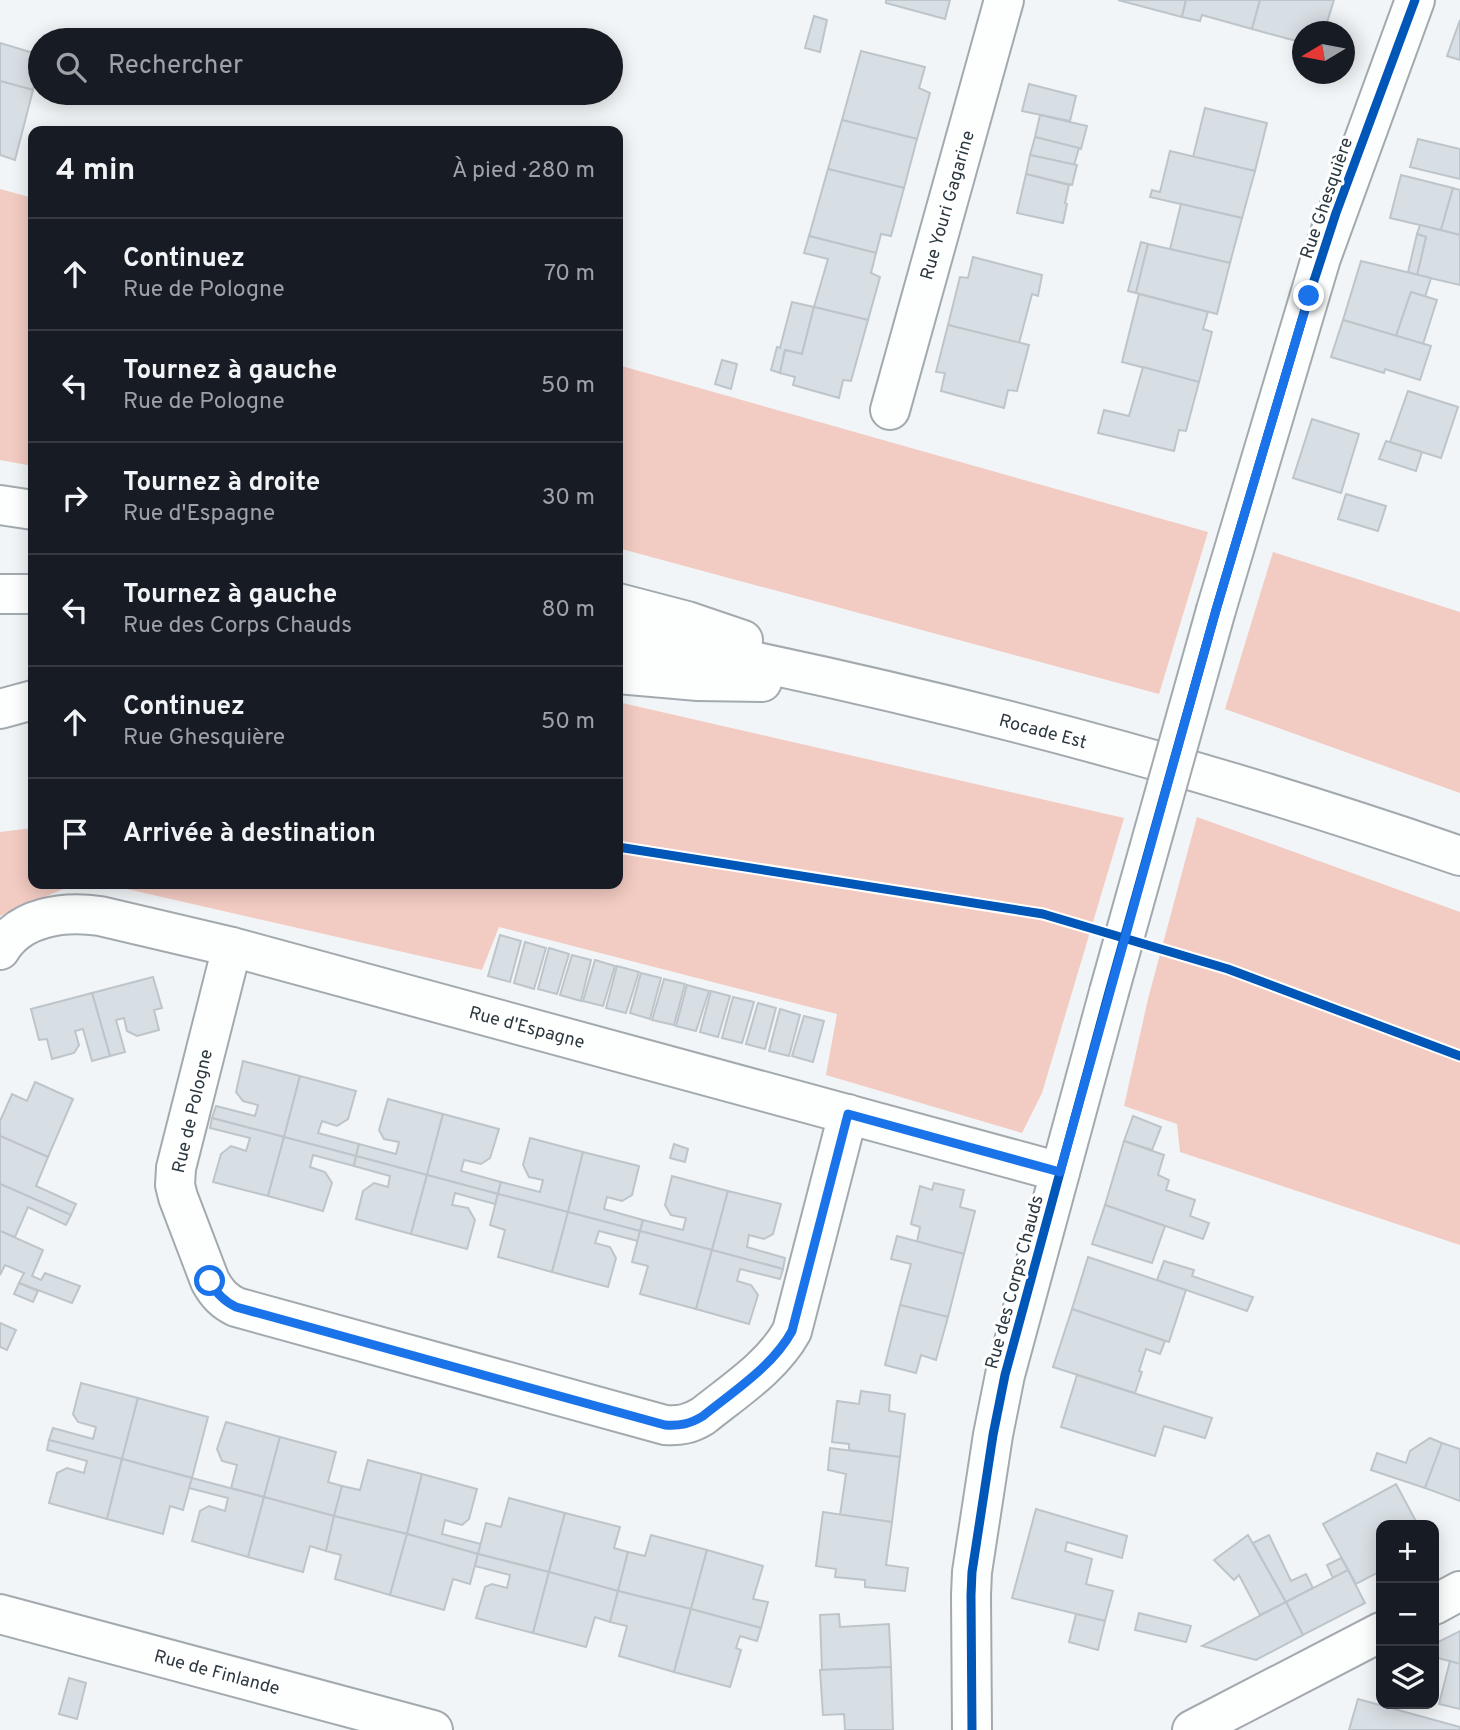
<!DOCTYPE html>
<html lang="fr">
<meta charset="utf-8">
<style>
body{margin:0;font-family:Overpass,sans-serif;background:#242831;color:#f1f3f6}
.controls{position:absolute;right:21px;bottom:21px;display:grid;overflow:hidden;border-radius:14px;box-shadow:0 4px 18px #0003}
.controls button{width:63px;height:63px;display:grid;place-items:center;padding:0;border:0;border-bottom:2px solid #363941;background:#171b24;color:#f1f3f6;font:35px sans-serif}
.compass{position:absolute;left:1292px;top:21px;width:63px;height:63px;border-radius:50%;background:#171b24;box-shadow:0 4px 18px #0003;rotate:260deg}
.stop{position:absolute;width:21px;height:21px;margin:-16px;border:5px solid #1a73e8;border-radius:50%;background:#fff}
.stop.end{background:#1a73e8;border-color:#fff;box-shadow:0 2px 7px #0008}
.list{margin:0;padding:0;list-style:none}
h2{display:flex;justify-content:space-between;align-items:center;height:91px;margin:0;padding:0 28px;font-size:30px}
h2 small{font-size:23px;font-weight:400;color:#9ea1a6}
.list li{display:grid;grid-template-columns:46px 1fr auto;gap:21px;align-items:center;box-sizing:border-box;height:112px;padding:0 28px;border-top:2px solid #363941}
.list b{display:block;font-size:26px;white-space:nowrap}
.list p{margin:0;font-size:23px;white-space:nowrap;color:#9ea1a6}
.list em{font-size:23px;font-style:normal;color:#9ea1a6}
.icon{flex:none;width:38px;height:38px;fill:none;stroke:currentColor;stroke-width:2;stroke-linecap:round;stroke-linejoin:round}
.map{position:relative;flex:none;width:1460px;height:1730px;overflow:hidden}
.search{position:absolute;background:#171b24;box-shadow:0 4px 18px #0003;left:28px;top:28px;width:595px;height:77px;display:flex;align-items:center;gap:18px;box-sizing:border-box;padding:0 24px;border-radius:38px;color:#9ea1a6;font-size:26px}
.panel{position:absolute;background:#171b24;box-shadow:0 4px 18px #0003;left:28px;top:126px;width:595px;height:763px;border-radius:14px}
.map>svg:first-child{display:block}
</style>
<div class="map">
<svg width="1460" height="1730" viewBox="0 0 1460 1730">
<rect width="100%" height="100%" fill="#f2f5f7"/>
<!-- forest -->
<g fill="#f2cbc2">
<path d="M0 189 33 198V466L0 460Z"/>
<path d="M618 365 1208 532 1159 694 618 548Z"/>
<path d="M1273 552 1460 612V793L1225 709Z"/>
<path d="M618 702 1124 818 1042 1093 1022 1133 826 1075 837 1014 499 927 482 970 105 884H618Z"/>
<path d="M1197 817 1460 912V1245L1180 1152 1177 1124 1124 1106 1148 999Z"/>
<path d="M33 828V884H75L0 916V832Z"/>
</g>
<!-- building -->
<g fill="#d8dfe4" stroke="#bec5ca" stroke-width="2">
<path d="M886 0H950L945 19 886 3Z"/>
<path d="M1118 0H1186L1182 17Z"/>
<path d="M1186 0H1260L1252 29 1202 15 1200 21 1182 17Z"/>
<path d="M1260 0H1334L1324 32 1304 30 1300 42 1252 29Z"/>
<path d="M814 16 827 20 820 52 805 48Z"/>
<path d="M1460 20V60L1447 56Z"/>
<path d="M0 43 40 55 33 90 0 81Z"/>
<path d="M861 51 925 67 919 88 930 93 917 139 842 120Z"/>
<path d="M0 81 33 90 15 160 0 155Z"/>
<path d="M1029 84 1076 96 1070 121 1022 111Z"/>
<path d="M1205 108 1267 123 1255 171 1193 157Z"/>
<path d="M1040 115 1087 126 1081 149 1035 137Z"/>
<path d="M842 120 917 139 904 188 828 169Z"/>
<path d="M1035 137 1079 148 1074 165 1030 155Z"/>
<path d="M1418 139 1460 149V179L1410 167Z"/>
<path d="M1170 151 1255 171 1242 218 1150 197 1152 190 1160 192Z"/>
<path d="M1030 155 1077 165 1072 185 1026 174Z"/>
<path d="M828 169 904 188 891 236 881 234 876 253 809 236Z"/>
<path d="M1026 174 1069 185 1065 203 1067 204 1063 223 1017 213Z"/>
<path d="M1401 175 1453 188 1441 230 1390 218Z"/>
<path d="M1453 188 1460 190V235L1441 230Z"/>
<path d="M1181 204 1242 218 1230 263 1170 249Z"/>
<path d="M1420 225 1460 235V285L1417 275 1426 237 1417 234Z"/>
<path d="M1417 234 1426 237 1417 275 1408 272Z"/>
<path d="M809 236 876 253 871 273 880 277 868 320 814 307 828 259 804 253Z"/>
<path d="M1141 242 1148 244 1136 293 1128 291Z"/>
<path d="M1148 244 1230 263 1217 314 1136 293Z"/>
<path d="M973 257 1042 275 1038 296 1032 294 1019 343 948 325 960 277 968 278Z"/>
<path d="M1361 261 1431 278 1425 297 1411 292 1396 336 1343 320Z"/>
<path d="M1411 292 1437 300 1423 344 1396 336Z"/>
<path d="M1139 294 1208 312 1203 329 1212 332 1199 382 1122 362Z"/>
<path d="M792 302 814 307 802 354 785 350 780 373 771 370 777 347 780 348Z"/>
<path d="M814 307 868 320 851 381 843 380 839 398 793 385 795 377 780 373 785 350 802 354Z"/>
<path d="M1343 320 1431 346 1420 380 1385 369 1384 373 1331 357Z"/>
<path d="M948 325 1029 345 1017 391 1008 390 1004 408 941 391 945 373 936 372Z"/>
<path d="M722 360 737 364 731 389 715 384Z"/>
<path d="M1143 367 1199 382 1186 431 1179 430 1174 451 1098 433 1104 410 1129 416Z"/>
<path d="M1408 391 1458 407 1441 458 1390 442Z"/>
<path d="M1312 419 1359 434 1341 493 1293 478Z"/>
<path d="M1386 441 1422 452 1416 471 1379 459Z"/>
<path d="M1346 494 1386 506 1378 531 1338 519Z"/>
<path d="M500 935 521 941 510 982 488 976Z"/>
<path d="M525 942 546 948 534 989 514 983Z"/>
<path d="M549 948 569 954 557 994 538 989Z"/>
<path d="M572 955 591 960 581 1001 560 995Z"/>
<path d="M595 960 615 966 603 1006 583 1001Z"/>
<path d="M617 966 639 972 626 1013 606 1008Z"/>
<path d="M641 973 661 978 650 1019 630 1013Z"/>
<path d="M153 977 162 1008 154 1010 159 1030 137 1036 127 1031 124 1018 116 1020 125 1052 110 1056 92 993Z"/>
<path d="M664 979 685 984 674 1025 652 1020Z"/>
<path d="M687 985 709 991 696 1031 676 1026Z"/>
<path d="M711 991 730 996 718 1037 700 1032Z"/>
<path d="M92 993 110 1056 92 1061 83 1029 75 1031 79 1045 74 1053 52 1059 47 1039 39 1040 31 1009Z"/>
<path d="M733 997 754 1002 742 1043 722 1038Z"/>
<path d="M758 1003 776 1008 765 1049 746 1044Z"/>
<path d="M780 1009 800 1015 789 1056 769 1051Z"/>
<path d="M804 1016 824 1021 813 1062 792 1056Z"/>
<path d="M243 1061 300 1076 284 1137 212 1118 216 1106 255 1116 258 1105 243 1101 236 1092Z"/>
<path d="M300 1076 356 1091 348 1119 337 1126 322 1121 318 1133 359 1144 356 1156 284 1137Z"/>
<path d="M35 1082 73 1099 48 1157 0 1136V1121L12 1094 27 1101Z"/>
<path d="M388 1099 443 1114 427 1175 356 1156 359 1144 396 1154 399 1142 384 1139 379 1130Z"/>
<path d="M443 1114 499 1129 490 1158 481 1164 464 1160 461 1171 501 1182 498 1194 427 1175Z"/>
<path d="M1133 1116 1161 1127 1152 1150 1124 1141Z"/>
<path d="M212 1118 284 1137 268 1196 213 1182 221 1154 231 1146 246 1151 250 1138 210 1128Z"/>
<path d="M0 1136 48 1157 36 1186 76 1204 71 1215 0 1184Z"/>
<path d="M284 1137 356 1156 354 1166 313 1155 310 1167 325 1172 332 1183 323 1211 268 1196Z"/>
<path d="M530 1138 583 1152 568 1212 498 1194 501 1182 540 1192 543 1180 529 1177 523 1165Z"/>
<path d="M1124 1141 1164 1155 1158 1175 1169 1180 1166 1190 1195 1200 1190 1216 1209 1223 1203 1239 1105 1205Z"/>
<path d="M674 1144 688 1149 685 1162 670 1158Z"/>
<path d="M583 1152 639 1166 632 1195 622 1201 607 1197 604 1209 643 1220 640 1231 568 1212Z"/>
<path d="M356 1156 427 1175 411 1234 356 1219 363 1191 374 1183 388 1187 390 1176 354 1166Z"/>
<path d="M427 1175 498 1194 495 1204 455 1193 452 1205 468 1208 475 1220 467 1249 411 1234Z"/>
<path d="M672 1176 728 1191 712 1250 640 1231 643 1220 683 1230 686 1218 671 1215 665 1205Z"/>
<path d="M934 1183 964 1190 960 1207 975 1211 964 1254 917 1242 920 1227 911 1224 920 1186 932 1190Z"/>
<path d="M0 1184 71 1215 66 1225 28 1207 15 1237 0 1231Z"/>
<path d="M728 1191 781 1204 773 1234 764 1239 749 1235 747 1247 785 1258 783 1269 712 1250Z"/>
<path d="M498 1194 568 1212 552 1272 498 1257 505 1230 490 1225Z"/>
<path d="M1105 1205 1165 1226 1152 1263 1092 1244Z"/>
<path d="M568 1212 640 1231 638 1241 599 1231 595 1243 610 1247 616 1258 608 1287 552 1272Z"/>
<path d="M0 1231 43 1250 32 1276 41 1280 45 1273 80 1286 72 1303 19 1283 24 1273 5 1265 0 1275Z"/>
<path d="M640 1231 712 1250 696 1309 640 1294 648 1266 632 1262Z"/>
<path d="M897 1236 964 1254 948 1317 900 1305 911 1264 891 1259Z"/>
<path d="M712 1250 783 1269 780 1279 740 1269 737 1281 751 1285 758 1295 749 1324 696 1309Z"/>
<path d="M1088 1257 1186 1290 1169 1342 1072 1309Z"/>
<path d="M1164 1261 1194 1270 1192 1276 1253 1297 1247 1311 1157 1280Z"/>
<path d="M19 1283 38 1291 33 1302 14 1294Z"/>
<path d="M900 1305 948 1317 936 1360 921 1355 916 1373 885 1365Z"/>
<path d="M1072 1309 1165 1341 1160 1354 1146 1349 1139 1371 1142 1372 1135 1393 1053 1367Z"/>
<path d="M0 1323 16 1330 7 1350 0 1347Z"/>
<path d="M1077 1375 1212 1418 1205 1438 1164 1426 1155 1456 1061 1427Z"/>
<path d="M81 1383 138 1398 122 1459 49 1440 53 1428 93 1439 96 1427 78 1422 73 1414Z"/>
<path d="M861 1391 890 1395 889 1411 905 1414 900 1457 849 1450V1444L832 1442 837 1401 859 1404Z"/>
<path d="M138 1398 208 1417 192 1478 122 1459Z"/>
<path d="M226 1422 280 1437 264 1497 231 1488 237 1465 222 1461 217 1449Z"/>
<path d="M280 1437 336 1452 328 1482 342 1486 334 1516 264 1497Z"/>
<path d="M1430 1438 1442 1443 1425 1488 1371 1470 1377 1453 1406 1463 1410 1451Z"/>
<path d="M49 1440 122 1459 107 1519 49 1503 57 1473 67 1468 84 1473 87 1461 47 1450Z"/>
<path d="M1442 1443 1460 1449V1501L1425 1488Z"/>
<path d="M830 1448 900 1457 892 1522 840 1515 846 1474 828 1470Z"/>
<path d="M122 1459 192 1478 183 1510 170 1506 163 1534 107 1519Z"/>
<path d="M368 1460 422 1474 407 1534 334 1516 342 1486 360 1490Z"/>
<path d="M422 1474 477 1489 469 1519 462 1525 445 1520 442 1534 481 1544 478 1554 407 1534Z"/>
<path d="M192 1478 264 1497 248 1557 192 1541 200 1511 209 1506 225 1511 228 1498 189 1488Z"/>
<path d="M1396 1484 1418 1525H1381V1571L1356 1584 1323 1524Z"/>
<path d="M264 1497 334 1516 326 1551 310 1546 303 1572 248 1557Z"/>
<path d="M509 1498 565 1513 549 1572 478 1554 486 1523 501 1527Z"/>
<path d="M1036 1509 1127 1536 1122 1558 1067 1542 1065 1551 1092 1559 1086 1584 1113 1591 1105 1621 1012 1598Z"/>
<path d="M823 1512 892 1522 886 1565 908 1568 905 1591 865 1587V1580L835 1577 836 1569 816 1566Z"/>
<path d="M565 1513 620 1527 614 1548 628 1552 618 1591 549 1572Z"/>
<path d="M334 1516 407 1534 390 1595 335 1579 341 1555 326 1551Z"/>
<path d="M407 1534 478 1554 470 1584 453 1579 444 1610 390 1595Z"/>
<path d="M651 1535 707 1550 691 1609 618 1591 628 1552 645 1556Z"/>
<path d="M1248 1535 1286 1602 1260 1615 1239 1575 1234 1580 1214 1560Z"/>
<path d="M1269 1535 1291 1581 1306 1574 1313 1588 1286 1602 1253 1543Z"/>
<path d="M707 1550 763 1566 753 1599 768 1602 761 1628 691 1609Z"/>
<path d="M478 1554 549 1572 533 1633 476 1618 485 1587 492 1584 507 1588 510 1575 475 1566Z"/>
<path d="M1341 1558 1348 1570 1333 1578 1327 1565Z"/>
<path d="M1348 1570 1365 1603 1303 1635 1286 1602Z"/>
<path d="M549 1572 618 1591 610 1622 595 1617 586 1647 533 1633Z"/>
<path d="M618 1591 691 1609 674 1672 619 1656 627 1626 610 1622Z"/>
<path d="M1286 1602 1303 1635 1256 1660 1202 1646Z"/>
<path d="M691 1609 761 1628 757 1641 740 1636 736 1648 741 1650 730 1687 674 1672Z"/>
<path d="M1139 1613 1191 1626 1186 1642 1135 1630Z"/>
<path d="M839 1614 840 1627 889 1624 891 1667 822 1670 820 1615Z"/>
<path d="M1076 1614 1105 1621 1098 1650 1069 1642Z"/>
<path d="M1460 1631V1664L1434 1657V1644Z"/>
<path d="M1450 1661 1460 1664V1709L1439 1704Z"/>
<path d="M891 1667 893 1730H845L844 1714 823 1715 820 1670Z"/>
<path d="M69 1678 86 1683 77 1719 59 1714Z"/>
<path d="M1358 1699 1460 1727V1730H1349Z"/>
</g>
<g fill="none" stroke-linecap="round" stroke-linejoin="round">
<defs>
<g id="minor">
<path d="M890 410 1004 0"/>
<path d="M1216 610 1321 258 1415 0"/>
<path d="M232 947 176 1168 175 1185 178 1197 210 1281C217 1294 224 1301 236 1307L665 1425C680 1426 690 1424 703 1416 734 1391 773 1366 792 1331L848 1114"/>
<path d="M0 950C20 916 64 911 100 916L232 947 1060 1172"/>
<path d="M1434 1605 1460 1591"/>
<path d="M0 1614 433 1730"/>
<path d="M972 1730 971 1595 972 1572 993 1435 1005 1375 1109 992"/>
<path d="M1192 1730 1381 1632"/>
</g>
<g id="highway">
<path d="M0 505 33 510"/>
<path d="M0 594H33"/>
<path d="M618 603 687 621 743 640"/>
<path d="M618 637C656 644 695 650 733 657 979 708 1223 774 1460 856"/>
<path d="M618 674 698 681 762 682"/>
<path d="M0 709 33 700"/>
</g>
</defs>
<!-- minor casing -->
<use href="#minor" stroke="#a3aaaf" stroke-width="42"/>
<!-- highway casing -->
<use href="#highway" stroke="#a3aaaf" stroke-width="42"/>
<!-- minor -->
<use href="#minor" stroke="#fdfefe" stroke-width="38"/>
<!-- highway -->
<use href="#highway" stroke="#fdfefe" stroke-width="38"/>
<defs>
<path id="minor-bridge" d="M1109 992 1216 610"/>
</defs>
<!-- minor-bridge casing -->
<use href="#minor-bridge" stroke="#a3aaaf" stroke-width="42" stroke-linecap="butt"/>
<!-- minor-bridge -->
<use href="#minor-bridge" stroke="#fdfefe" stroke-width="38"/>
<defs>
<g id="cycleway">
<path d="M618 847 1043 914 1228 969 1460 1056"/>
<path d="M972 1730 971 1595 972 1572 993 1435 1005 1375 1109 992 1216 610 1309 296 1336 213 1415 0"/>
</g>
</defs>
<!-- cycleway casing -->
<use href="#cycleway" stroke="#fff" stroke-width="13"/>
<!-- cycleway -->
<use href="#cycleway" stroke="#0057b8" stroke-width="9"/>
</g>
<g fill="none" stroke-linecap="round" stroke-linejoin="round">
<!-- route -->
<path stroke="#1a73e8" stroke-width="9" d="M210 1281C217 1294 224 1301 236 1307L665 1425C680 1426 690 1424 703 1416 734 1391 773 1366 792 1331L848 1114 1060 1172 1216 610 1309 296"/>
</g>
<g text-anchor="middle" stroke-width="6" stroke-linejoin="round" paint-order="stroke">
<!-- street labels -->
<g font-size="18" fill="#2c3941" stroke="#fff">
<text transform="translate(1326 198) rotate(-71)" y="6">Rue Ghesquière</text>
<text transform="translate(947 205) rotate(-74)" y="6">Rue Youri Gagarine</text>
<text transform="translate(1043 731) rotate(15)" y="6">Rocade Est</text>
<text transform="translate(527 1027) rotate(15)" y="6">Rue d'Espagne</text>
<text transform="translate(192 1111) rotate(-77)" y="6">Rue de Pologne</text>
<text transform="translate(1014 1282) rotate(-75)" y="6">Rue des Corps Chauds</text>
<text transform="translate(217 1672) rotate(15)" y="6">Rue de Finlande</text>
</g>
</g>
</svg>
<div class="controls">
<button>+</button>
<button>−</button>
<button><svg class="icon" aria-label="layers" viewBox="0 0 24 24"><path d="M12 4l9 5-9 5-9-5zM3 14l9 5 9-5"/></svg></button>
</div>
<svg class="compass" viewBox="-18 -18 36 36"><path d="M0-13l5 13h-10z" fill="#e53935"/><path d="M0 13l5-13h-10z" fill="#9ea1a6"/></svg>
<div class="stop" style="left:210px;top:1281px"></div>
<div class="stop end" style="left:1309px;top:296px"></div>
<div class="search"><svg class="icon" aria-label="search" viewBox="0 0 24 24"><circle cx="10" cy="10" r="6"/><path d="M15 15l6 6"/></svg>Rechercher</div>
<section class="panel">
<h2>4 min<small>À pied · 280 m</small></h2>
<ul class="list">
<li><svg class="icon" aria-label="ahead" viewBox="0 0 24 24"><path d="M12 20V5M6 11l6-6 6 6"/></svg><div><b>Continuez</b><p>Rue de Pologne</p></div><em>70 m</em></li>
<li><svg class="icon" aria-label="left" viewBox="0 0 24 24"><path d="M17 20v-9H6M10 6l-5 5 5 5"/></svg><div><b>Tournez à gauche</b><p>Rue de Pologne</p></div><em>50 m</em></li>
<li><svg class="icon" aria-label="right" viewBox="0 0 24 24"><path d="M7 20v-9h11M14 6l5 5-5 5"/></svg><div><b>Tournez à droite</b><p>Rue d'Espagne</p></div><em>30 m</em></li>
<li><svg class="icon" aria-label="left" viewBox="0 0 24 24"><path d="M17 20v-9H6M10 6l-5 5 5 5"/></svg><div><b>Tournez à gauche</b><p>Rue des Corps Chauds</p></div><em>80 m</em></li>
<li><svg class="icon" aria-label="ahead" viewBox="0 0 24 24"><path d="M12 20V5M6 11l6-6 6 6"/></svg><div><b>Continuez</b><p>Rue Ghesquière</p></div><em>50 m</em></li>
<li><svg class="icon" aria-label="arrive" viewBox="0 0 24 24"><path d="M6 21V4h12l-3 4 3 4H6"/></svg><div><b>Arrivée à destination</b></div></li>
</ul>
</section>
</div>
